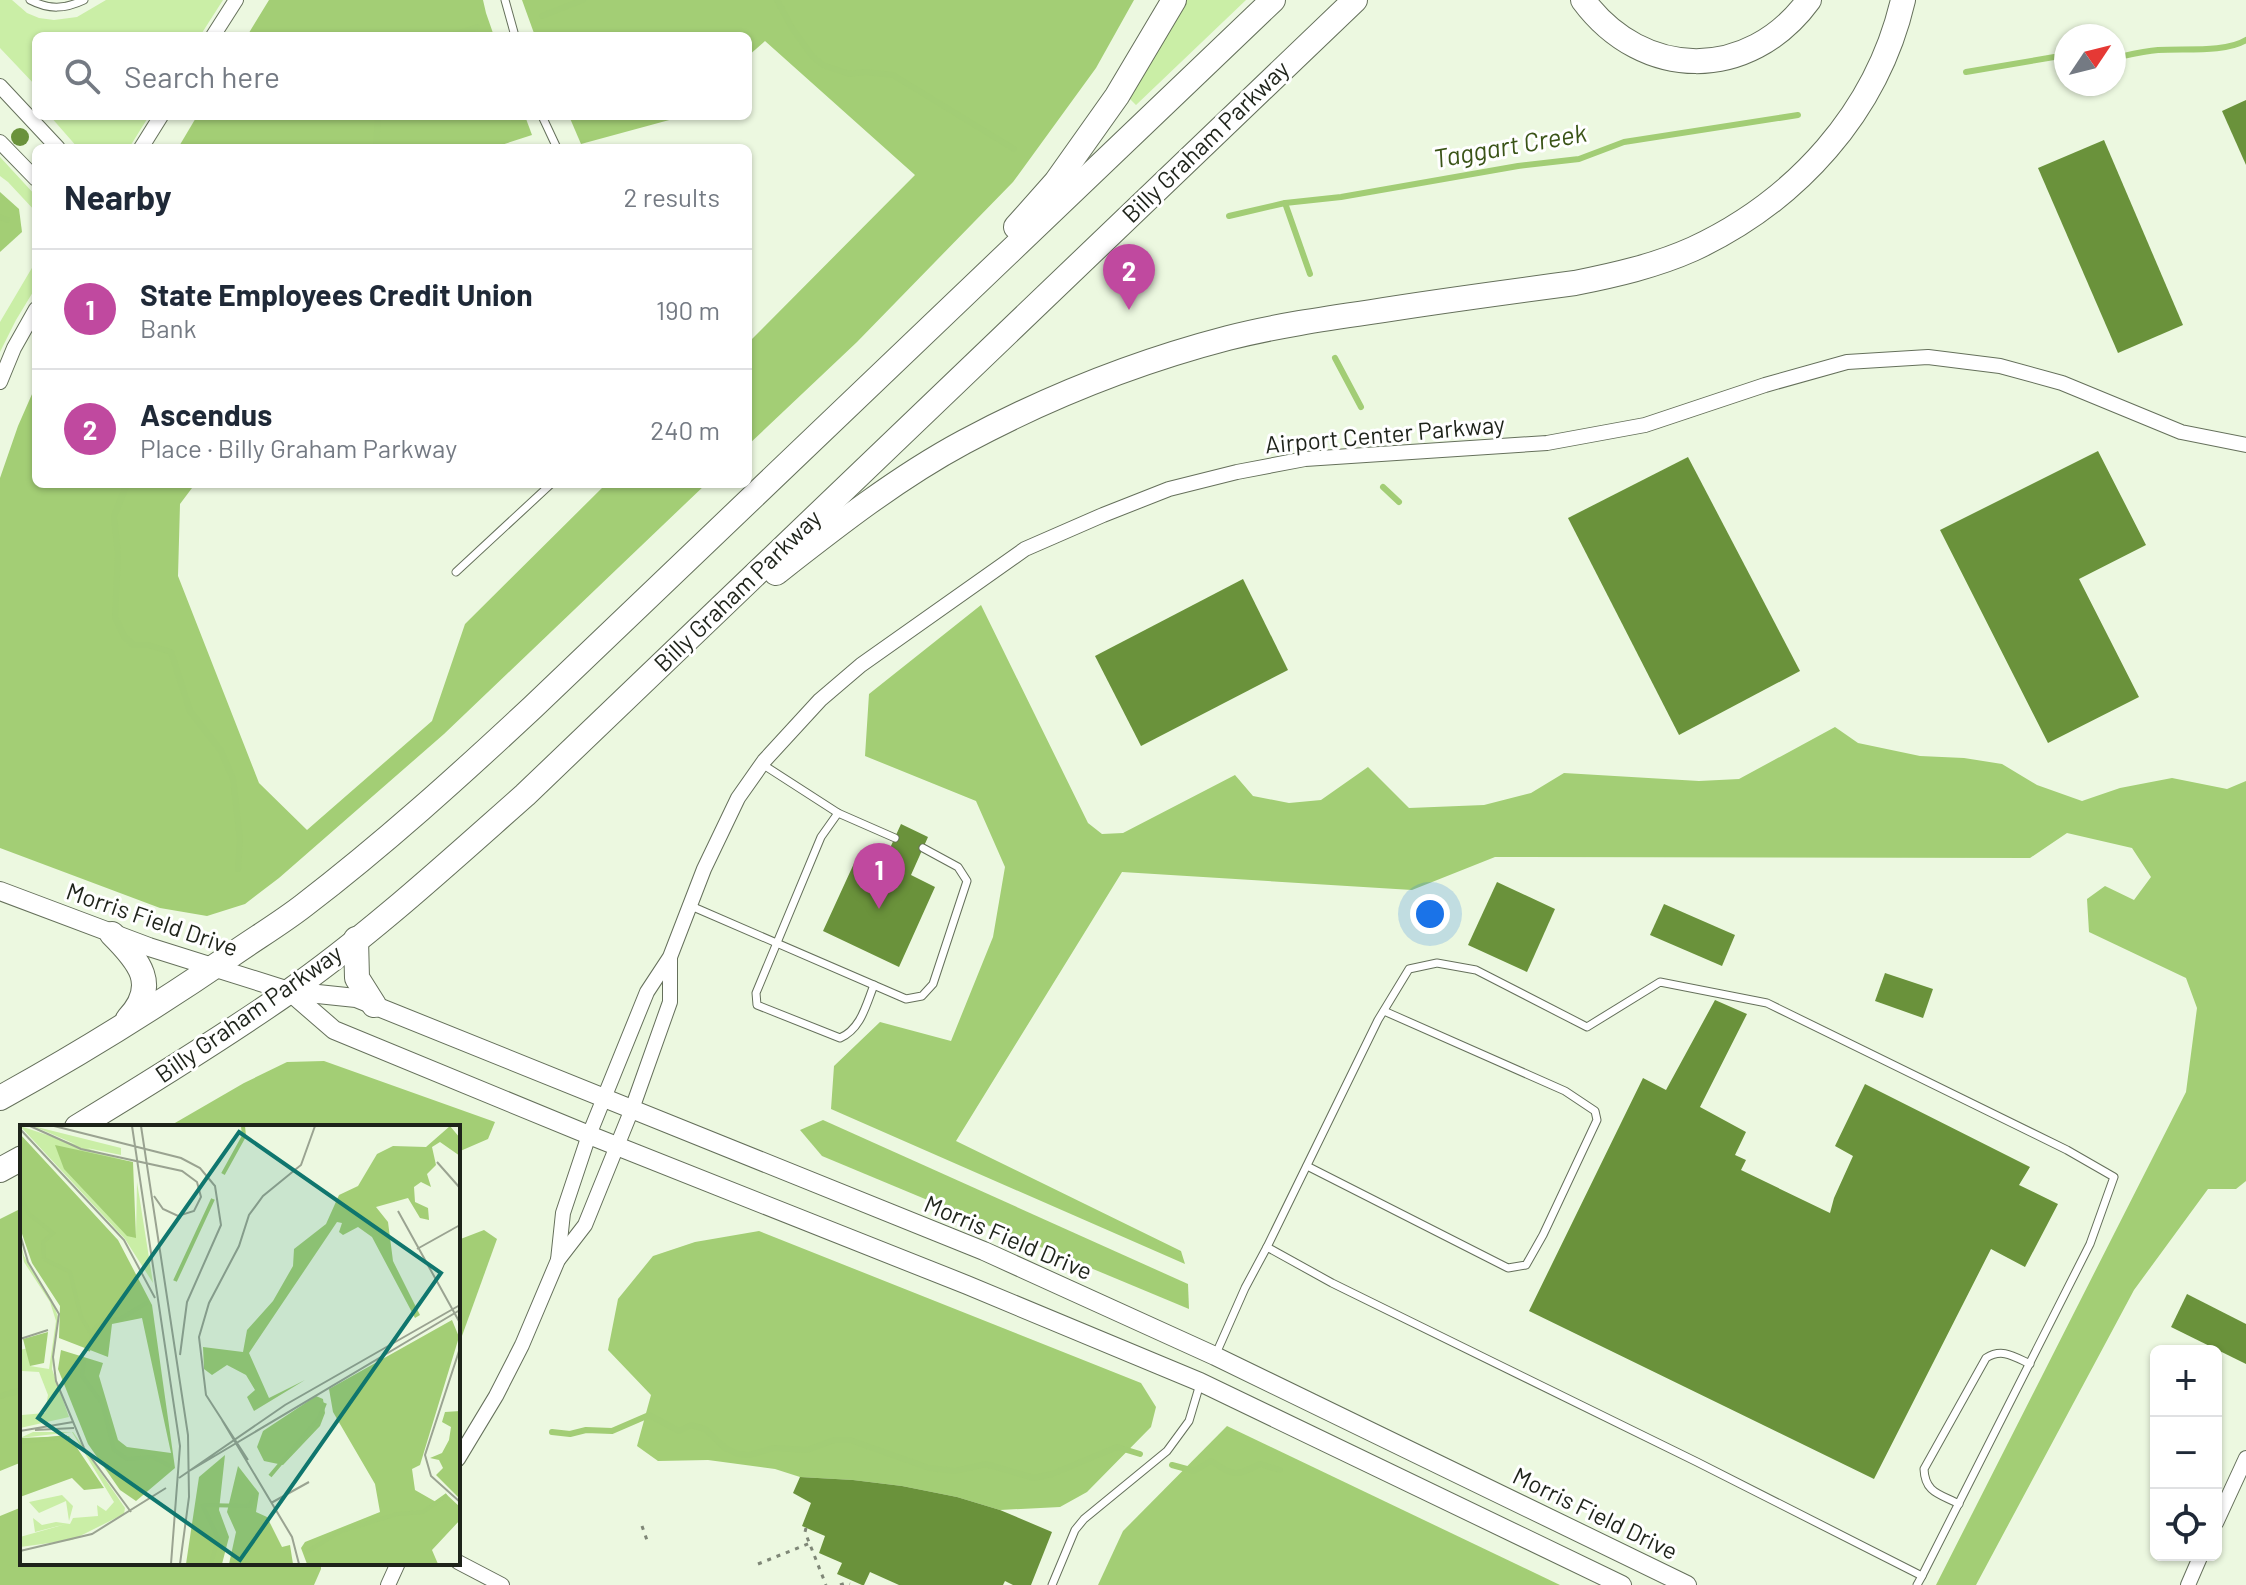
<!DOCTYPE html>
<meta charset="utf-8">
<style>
body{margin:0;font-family:Barlow,sans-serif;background:#f6f6f7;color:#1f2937}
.controls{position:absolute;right:24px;bottom:24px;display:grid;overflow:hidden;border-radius:12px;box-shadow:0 2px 6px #0004}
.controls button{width:72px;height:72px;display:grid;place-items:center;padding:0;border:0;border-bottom:2px solid #e0e1e3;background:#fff;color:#1f2937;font:40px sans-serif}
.compass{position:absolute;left:2054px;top:24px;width:72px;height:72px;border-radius:50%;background:#fff;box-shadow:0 2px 6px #0004;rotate:55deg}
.you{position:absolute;left:1430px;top:914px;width:28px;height:28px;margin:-20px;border:6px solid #fff;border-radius:50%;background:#1a73e8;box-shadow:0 0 0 12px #1a73e833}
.badge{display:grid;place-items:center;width:52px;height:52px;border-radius:50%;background:#c0499f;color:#fff;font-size:26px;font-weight:700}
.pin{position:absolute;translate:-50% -66px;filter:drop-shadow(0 2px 4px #0008)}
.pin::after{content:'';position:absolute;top:42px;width:28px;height:24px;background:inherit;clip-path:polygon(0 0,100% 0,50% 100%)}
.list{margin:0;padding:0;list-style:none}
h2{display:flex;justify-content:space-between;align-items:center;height:104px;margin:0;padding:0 32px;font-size:34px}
h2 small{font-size:26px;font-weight:400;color:#747a83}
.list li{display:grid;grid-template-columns:52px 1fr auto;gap:24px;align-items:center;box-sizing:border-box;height:120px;padding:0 32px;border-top:2px solid #e0e1e3}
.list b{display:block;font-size:30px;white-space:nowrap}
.list p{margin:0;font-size:26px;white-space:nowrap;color:#747a83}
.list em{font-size:26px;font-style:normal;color:#747a83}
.icon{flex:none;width:44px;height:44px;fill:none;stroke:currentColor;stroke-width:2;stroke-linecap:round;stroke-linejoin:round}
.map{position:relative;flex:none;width:2246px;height:1585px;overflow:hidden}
.search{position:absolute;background:#fff;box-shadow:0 2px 6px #0004;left:32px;top:32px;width:720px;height:88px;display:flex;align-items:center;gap:20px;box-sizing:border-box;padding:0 28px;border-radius:12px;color:#747a83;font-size:30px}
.panel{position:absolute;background:#fff;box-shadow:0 2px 6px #0004;left:32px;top:144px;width:720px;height:344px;border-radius:12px}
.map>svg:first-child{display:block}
</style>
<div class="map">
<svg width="2246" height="1585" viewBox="0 0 2246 1585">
<rect width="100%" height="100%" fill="#ecf8e0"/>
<!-- green -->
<g fill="#caeea6">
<path d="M0 0H12L27 13 39 18 54 20 77 17 106 0H223L200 36H36V86L0 48Z"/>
<path d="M1187 0H1246L1136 105 1127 96 1171 30Z"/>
<path d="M50 116H149L129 148H78Z"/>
<path d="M0 157 36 196V212L8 182 0 176Z"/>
<path d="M36 261V287L16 320 0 352V322Z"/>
</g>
<!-- forest -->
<g fill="#a3ce75">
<path d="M269 0H483L486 13 494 36H247Z"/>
<path d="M522 0H1134L1096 68 1013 182 857 342 748 445V343L915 175 765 41 748 56V36H535Z"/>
<path d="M197 116H525L532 135 492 148H178Z"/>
<path d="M569 116H684L581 144Z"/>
<path d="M0 192 19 209 22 232 0 252Z"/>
<path d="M36 385V484H195L180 504 178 576 259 783 307 830 432 721 465 624 606 484H706L444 734 279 878 245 904 207 916 160 908 0 848V478L18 426Z"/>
<path d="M981 605 1088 823 1102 834 1123 833 1235 775 1253 796 1289 803 1321 800 1368 767 1409 808 1484 805 1531 793 1564 773 1699 781 1739 779 1835 727 1858 743 1920 756 1964 758 2002 764 2037 785 2082 801 2120 788 2172 778 2227 789 2246 781V1181L2236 1189H2208L2134 1290 1976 1585H1936L2186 1092 2197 1008 2186 978 2089 932 2087 899 2105 886 2134 900 2151 877 2132 848 2067 833 2030 858 1495 857 1412 890 1122 872 956 1141 1181 1251 1185 1264 831 1109 834 1066 880 1022 951 1041 993 937 1005 867 976 801 865 756 869 694Z"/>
<path d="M324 1061 495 1122 488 1139 458 1152V1127H168L244 1083 287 1062Z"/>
<path d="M823 1120 1188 1284 1189 1309 822 1156 800 1130Z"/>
<path d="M22 1208V1462L0 1471V1219Z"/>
<path d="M484 1230 497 1239 458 1347V1240Z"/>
<path d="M759 1231 1141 1383 1156 1407 1151 1427 1087 1492 1060 1507 1000 1510 957 1497 902 1486 853 1480 800 1477 775 1469 708 1460 658 1461 637 1446 651 1395 608 1350 618 1299 653 1256 695 1242Z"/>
<path d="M1227 1426 1560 1585H1098L1123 1531Z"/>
<path d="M22 1507V1563H321V1569L314 1585H0V1516Z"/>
</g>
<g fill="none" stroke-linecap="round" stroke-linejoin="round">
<!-- stream -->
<g stroke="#a2cd75" stroke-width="6">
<path d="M777 0 792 28 812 56 823 65 849 74 865 72 893 75 1014 149"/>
<path d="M542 16 583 0"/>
<path d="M451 36 477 27"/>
<path d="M2114 58C2128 55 2143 51 2158 50 2183 48 2225 53 2246 40"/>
<path d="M1966 72 2066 55"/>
<path d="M376 148 378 116"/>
<path d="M1285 203 1310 274"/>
<path d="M1229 216 1285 203 1341 197 1518 166 1579 159 1624 142 1798 115"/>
<path d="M0 217 7 220"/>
<path d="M1335 358 1361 407"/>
<path d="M127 484 114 516 118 555 115 617 124 636 133 645H148L171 652 190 711 221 751 233 779 240 839 238 869"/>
<path d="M1383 487 1399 502"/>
<path d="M0 1396 22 1390"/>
<path d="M552 1432 570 1434 586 1430 612 1431 649 1415 679 1431 691 1425 705 1429 725 1448 738 1454 749 1455 774 1448 807 1450 834 1440H850L929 1468 955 1471 986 1464 1034 1478 1052 1474 1117 1447 1140 1454"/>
<path d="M1172 1465 1194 1471 1211 1461C1234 1476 1235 1477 1260 1464L1280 1470"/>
</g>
</g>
<!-- building -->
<g fill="#6a923b">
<path d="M2246 100V165L2222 111Z"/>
<circle cx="20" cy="137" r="9"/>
<path d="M2104 140 2183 325 2118 353 2038 168Z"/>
<path d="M2098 451 2146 545 2079 579 2139 697 2048 743 1940 530Z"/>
<path d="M1688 457 1800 671 1679 735 1568 518Z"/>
<path d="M1243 579 1288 670 1141 746 1095 656Z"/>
<path d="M901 824 928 837 911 875 935 887 899 967 823 931 856 859 880 870Z"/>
<path d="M1497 882 1555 909 1527 972 1468 945Z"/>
<path d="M1664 904 1735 935 1722 966 1650 935Z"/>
<path d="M1885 973 1933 989 1923 1018 1875 1001Z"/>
<path d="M1715 1000 1747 1014 1700 1107 1746 1132 1735 1155 1746 1160 1741 1170 1830 1213 1834 1198 1853 1156 1835 1146 1865 1084 2030 1167 2019 1185 2058 1204 2025 1267 1991 1249 1874 1479 1529 1311 1643 1078 1666 1090Z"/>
<path d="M2187 1294 2246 1324V1364L2171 1327Z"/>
<path d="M800 1477 853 1480 902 1486 957 1497 1000 1510 1052 1532 1031 1585H1013L1005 1581 1003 1585H899L870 1572 864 1585H862L837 1574 842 1563 819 1553 825 1536 802 1526 811 1503 793 1493Z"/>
</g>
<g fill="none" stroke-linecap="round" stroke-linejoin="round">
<defs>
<g id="service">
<path d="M30 0C49 10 65 9 84 0"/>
<path d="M505 0 515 36"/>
<path d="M542 116 557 148"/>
<path d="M456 572 551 484"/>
<path d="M762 764 838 813 895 838"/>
<path d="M838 813 821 837 756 993 757 1005 840 1038C861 1029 866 1005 874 985"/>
<path d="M691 906 906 999 922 996 933 984 967 881 958 867 923 848"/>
<path d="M1307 1166 1508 1268 1526 1265 1543 1235 1597 1120 1595 1111 1565 1091 1384 1011"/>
<path d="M1267 1247 1378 1020 1409 969 1437 963 1476 970 1587 1027 1660 982 1767 1003 2067 1150 2114 1177 2090 1244 1922 1576"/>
<path d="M1215 1356 1245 1288 1267 1247 1332 1283 1697 1462 1922 1576 1917 1585"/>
<path d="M1959 1504C1940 1494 1925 1493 1924 1469L1986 1358C2002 1348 2013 1356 2030 1364"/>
<path d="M1052 1585 1075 1530 1084 1519 1167 1451 1189 1421 1200 1384"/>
</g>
<g id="minor">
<path d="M213 36 236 0"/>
<path d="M0 86 58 148"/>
<path d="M0 142 36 179"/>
<path d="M141 148 161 116"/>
<path d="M0 382 14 348 36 309"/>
<path d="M558 1260 563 1213 589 1135 647 992 670 957 704 869 738 798 764 761 820 700 861 665 1025 549 1103 515 1169 489 1237 472 1305 459 1547 443 1645 425 1765 385 1847 362 1928 357 2000 366 2062 383 2181 432 2246 445"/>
<path d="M458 1459 496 1396 522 1345 558 1260 585 1225 632 1109 670 1002V958"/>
<path d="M2216 1523 2246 1458"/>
<path d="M458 1562 502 1585"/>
<path d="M388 1585 398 1563"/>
<path d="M2188 1585 2201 1555"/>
</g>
<g id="tertiary">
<path d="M0 891 149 947 289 991 356 998 984 1251 1215 1356 1687 1585"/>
<path d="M289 991 334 1030 589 1135 967 1285 1200 1382 1622 1585"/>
</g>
<g id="trunk">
<path d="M1583 0C1643 81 1749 82 1809 0"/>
<path d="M1016 227 1056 182 1117 96 1174 0"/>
<path d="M776 573C836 526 897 478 964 442 1048 397 1136 362 1228 338 1275 326 1323 319 1371 312 1439 301 1507 292 1575 283 1615 275 1655 266 1693 249 1796 201 1877 112 1903 0"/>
<path d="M112 934C139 961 160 985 128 1019"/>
<path d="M356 939 357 978 374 1005"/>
<path d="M0 1098C80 1054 157 1006 233 954 256 938 281 923 303 906 384 844 459 776 533 707L1273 0"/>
<path d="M77 1127C148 1084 219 1040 287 993 371 934 448 863 525 795L1355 0"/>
<path d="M0 1170 22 1158"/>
</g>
</defs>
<!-- service casing -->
<use href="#service" stroke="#65705b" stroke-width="9"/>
<!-- minor casing -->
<use href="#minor" stroke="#65705b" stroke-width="16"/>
<!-- tertiary casing -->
<use href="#tertiary" stroke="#65705b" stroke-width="20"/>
<!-- trunk casing -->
<use href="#trunk" stroke="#65705b" stroke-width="26"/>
<!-- path -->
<g stroke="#7f8777" stroke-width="3" stroke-dasharray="4 6" stroke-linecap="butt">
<path d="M642 1526 648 1543"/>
<path d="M806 1528 805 1532 826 1585"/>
<path d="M758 1564 810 1543"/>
<path d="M840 1585 846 1583 850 1584"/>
</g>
<!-- service -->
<use href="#service" stroke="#fff" stroke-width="7"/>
<!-- minor -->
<use href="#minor" stroke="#fff" stroke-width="14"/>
<!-- tertiary -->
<use href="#tertiary" stroke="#fff" stroke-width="18"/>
<!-- trunk -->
<use href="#trunk" stroke="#fff" stroke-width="24"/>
</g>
<g text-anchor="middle" stroke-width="6" stroke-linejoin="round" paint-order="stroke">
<!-- street labels -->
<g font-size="24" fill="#1e231a" stroke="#fff">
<text transform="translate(1206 142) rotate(-44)" y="8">Billy Graham Parkway</text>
<text transform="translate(1385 435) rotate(-5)" y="8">Airport Center Parkway</text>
<text transform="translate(738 591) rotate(-44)" y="8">Billy Graham Parkway</text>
<text transform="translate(152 920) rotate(19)" y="8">Morris Field Drive</text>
<text transform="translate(249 1014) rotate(-35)" y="8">Billy Graham Parkway</text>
<text transform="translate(1008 1238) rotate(23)" y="8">Morris Field Drive</text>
<text transform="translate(1595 1514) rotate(26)" y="8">Morris Field Drive</text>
</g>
<!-- water labels -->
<g font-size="26" font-style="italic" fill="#3a5417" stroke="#fff">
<text transform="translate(1510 146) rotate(-10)" y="9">Taggart Creek</text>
</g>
</g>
<!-- overview -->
<g transform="translate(20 1125)">
<rect width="440" height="440" fill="#ecf8e0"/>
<path d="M0 1 103 35 36 22 44 38 116 110 117 57 133 158 105 114ZM13 1 101 23V30L62 22ZM0 116 4 131 32 175 38 192 32 244 49 292 0 303 2 290 25 288 28 270 19 247 2 246 0 225 8 223 10 241 29 244 36 196 30 177 4 137ZM13 307H53L105 383 104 389 52 415 0 422V412L46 399 15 407 13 393 22 400 36 397 50 399 53 393 78 391 77 380 86 386 94 377 52 307 0 313ZM42 370 53 381 49 396 46 376 19 388 9 377Z" fill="#caeea6"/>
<path d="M430 1 440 13V31L420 17 412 22 416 40 407 49 411 62 401 57 394 62 395 77 408 83 409 95 400 93 388 73 356 82 368 97 373 136 400 190 395 193 352 112 338 102 323 110 319 107 322 98 317 97 229 228 249 273 285 255 234 286 227 272 235 265 226 250 207 240 192 250 184 244 183 222 223 227 227 205 253 176 273 141 274 124 306 99 319 70 338 61 357 29 373 21 406 22ZM0 9 98 115 132 180 155 343 116 376 100 365 68 319 38 244 41 225 83 238 79 251 98 315 107 322 151 328 122 193 92 199 88 232 39 213 40 181 12 138 0 103ZM35 20 113 37 116 113 107 111 44 44ZM432 195 439 212 400 340 392 344 395 365 416 377 426 369 440 382V395L412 425 418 439H287L281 423 285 417 360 387 355 359 313 287 309 264ZM28 207 24 238 10 241 3 214ZM296 271 303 274 305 288 300 301 263 340 244 336 237 322 243 306ZM440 286V374L416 350 423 343 419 335 410 333 422 328 429 315 431 302 422 297 425 287ZM49 311 84 363 64 365 52 353 0 372V313ZM205 330 199 385 209 412 202 439H166L179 352ZM218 341 239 368 236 387 247 392 262 422 270 420 273 439H209L216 407 207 387Z" fill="#a3ce75"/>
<path fill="none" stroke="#a2cd75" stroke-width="4" d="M203 49 224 11 223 1M0 70 9 89 33 108 23 117 24 134M24 134 50 147 61 192 72 210M155 156 193 74M68 226 74 204 84 195 100 194 128 177M64 235 62 251 82 278 94 325 107 334 133 332 150 341M0 317 47 312M250 351 299 293 305 278M182 379 198 413 191 439M184 380 230 381 234 370M285 428 321 406 377 389 403 387 427 370"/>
<path fill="none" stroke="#9aa391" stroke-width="2" d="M10 1 61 24 162 46 177 57 181 72 174 86 158 91 143 84 134 71M34 1 161 33 180 43 195 61 201 100 167 177 160 230M112 1 160 321 151 439M121 1 168 310 169 372 160 439M0 4 104 115 135 173M417 37 440 63M378 86 440 198M0 109 8 137 39 189 33 232 36 256 64 323 111 387M397 124 440 100M0 214 28 205M440 223 405 330 411 351 440 377M202 295 272 412 279 439M15 305 54 303M0 306 53 297M228 335 186 270 179 212 189 178 219 121 229 90 243 71 281 40 295 1M171 345 440 185M159 353 265 280 440 180M251 378 289 357M0 426 72 409 146 363"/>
<path fill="#0f766e" fill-opacity="0.15" stroke="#0f766e" stroke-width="4" d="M219 7 421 148 220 435 18 293Z"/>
<rect width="440" height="440" fill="none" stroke="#1e231a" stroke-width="4"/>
</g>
</svg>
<div class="controls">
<button>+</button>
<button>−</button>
<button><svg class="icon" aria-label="locate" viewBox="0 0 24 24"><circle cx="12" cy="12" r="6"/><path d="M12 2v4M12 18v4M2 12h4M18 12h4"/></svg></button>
</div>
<svg class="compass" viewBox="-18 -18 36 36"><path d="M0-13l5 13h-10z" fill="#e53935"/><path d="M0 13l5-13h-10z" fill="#747a83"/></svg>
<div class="you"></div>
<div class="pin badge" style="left:879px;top:909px">1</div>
<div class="pin badge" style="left:1129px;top:310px">2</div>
<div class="search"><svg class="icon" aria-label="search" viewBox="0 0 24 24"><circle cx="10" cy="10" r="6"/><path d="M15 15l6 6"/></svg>Search here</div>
<section class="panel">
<h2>Nearby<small>2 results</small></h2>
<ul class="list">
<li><span class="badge">1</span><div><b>State Employees Credit Union</b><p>Bank</p></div><em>190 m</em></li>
<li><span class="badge">2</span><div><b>Ascendus</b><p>Place · Billy Graham Parkway</p></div><em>240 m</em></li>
</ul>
</section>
</div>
